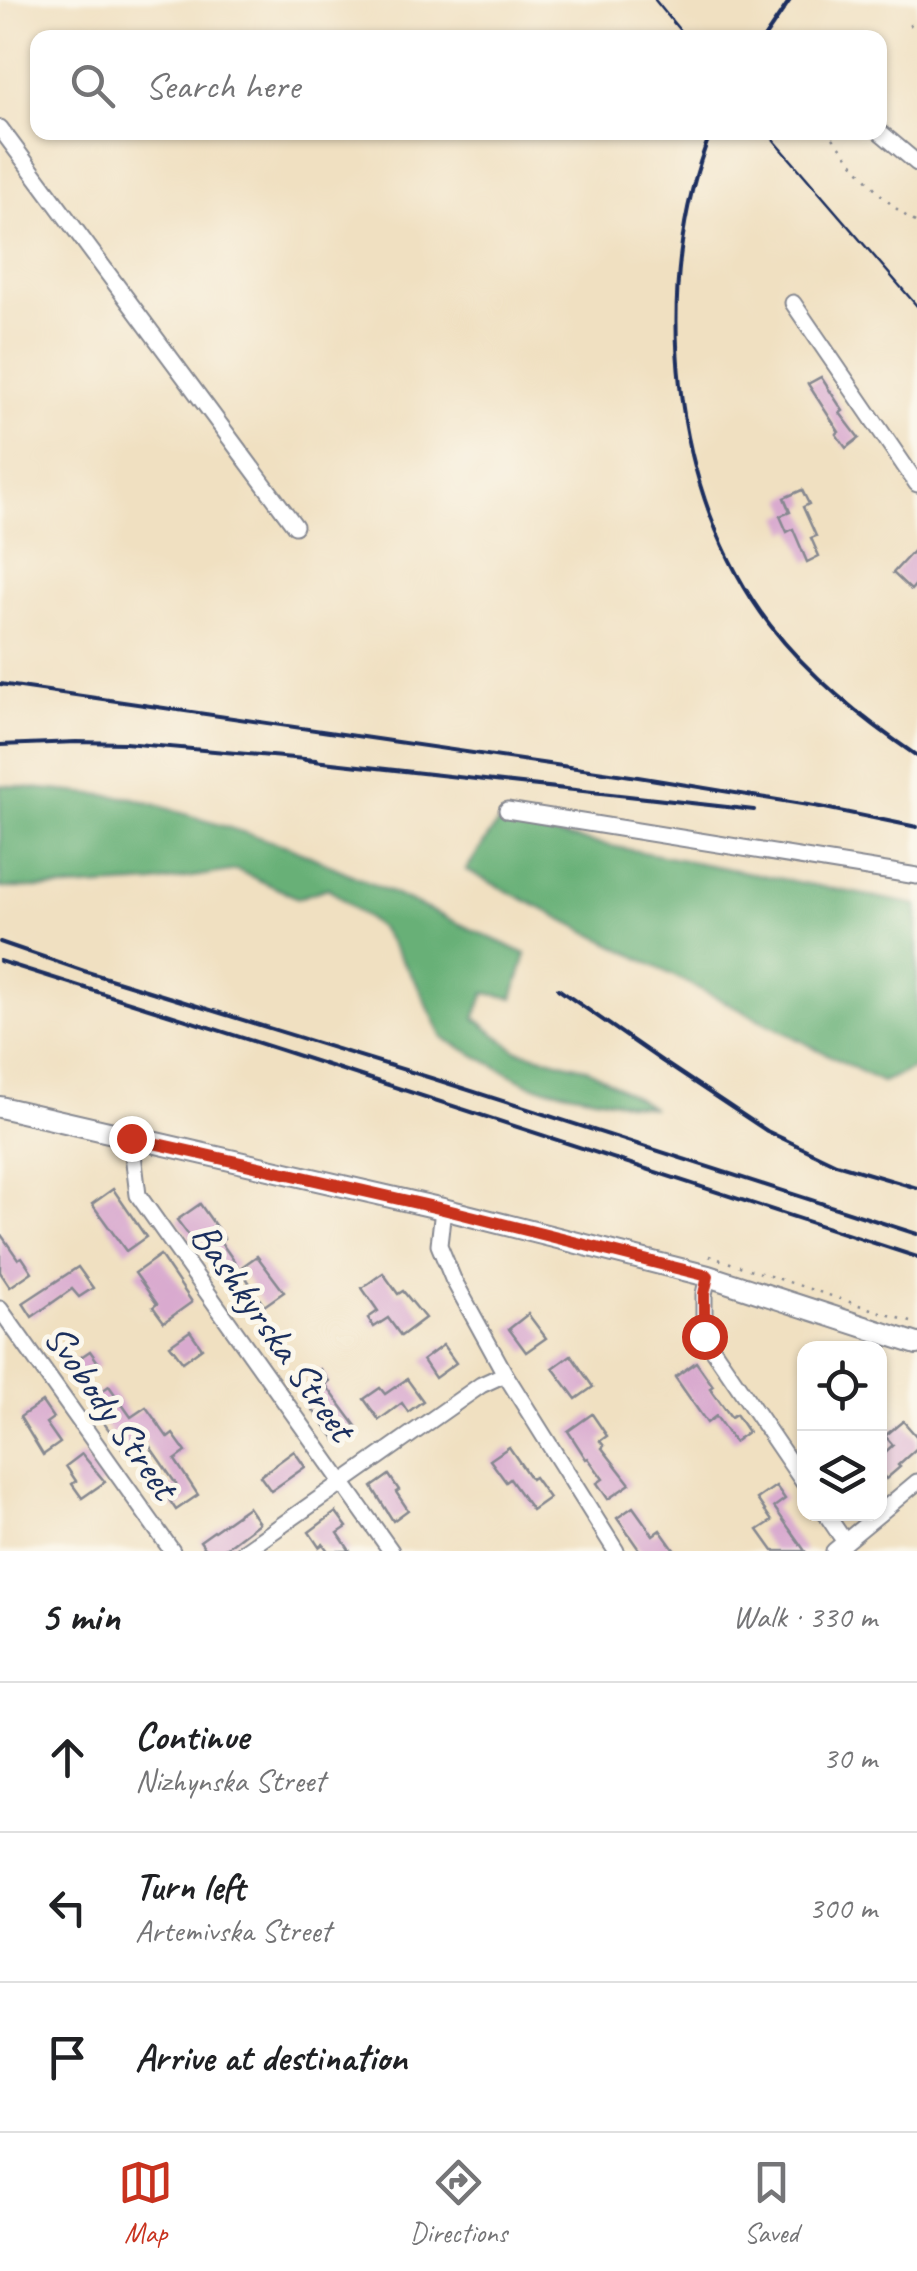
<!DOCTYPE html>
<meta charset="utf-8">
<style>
body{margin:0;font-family:Caveat,sans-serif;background:#f2f2f2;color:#202124}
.controls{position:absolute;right:30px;bottom:30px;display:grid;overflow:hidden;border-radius:20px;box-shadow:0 2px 8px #0004}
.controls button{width:90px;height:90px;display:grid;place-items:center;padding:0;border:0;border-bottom:2px solid #e0e0e0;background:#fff;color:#202124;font:50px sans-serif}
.stop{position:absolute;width:30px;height:30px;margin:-22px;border:8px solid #c8321e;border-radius:50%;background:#fff}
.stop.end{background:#c8321e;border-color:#fff;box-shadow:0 2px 10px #0008}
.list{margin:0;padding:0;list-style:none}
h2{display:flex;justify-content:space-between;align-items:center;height:130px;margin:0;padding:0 40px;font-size:42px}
h2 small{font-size:32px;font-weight:400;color:#757577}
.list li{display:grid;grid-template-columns:65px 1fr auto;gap:30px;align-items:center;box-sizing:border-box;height:150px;padding:0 40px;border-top:2px solid #e0e0e0}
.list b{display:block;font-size:38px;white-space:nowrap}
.list p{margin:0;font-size:32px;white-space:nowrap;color:#757577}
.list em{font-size:32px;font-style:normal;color:#757577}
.icon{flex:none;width:55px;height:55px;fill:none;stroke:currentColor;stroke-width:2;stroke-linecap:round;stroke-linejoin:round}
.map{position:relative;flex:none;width:917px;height:1551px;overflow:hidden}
.search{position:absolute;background:#fff;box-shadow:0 2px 8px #0004;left:30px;right:30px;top:30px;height:110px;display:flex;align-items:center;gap:25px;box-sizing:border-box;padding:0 35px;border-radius:20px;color:#757577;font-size:38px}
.sheet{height:580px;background:#fff}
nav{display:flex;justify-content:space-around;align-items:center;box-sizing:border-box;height:140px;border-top:2px solid #e0e0e0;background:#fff;font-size:28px;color:#757577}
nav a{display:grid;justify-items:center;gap:5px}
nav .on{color:#c8321e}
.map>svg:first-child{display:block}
</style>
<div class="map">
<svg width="917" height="1551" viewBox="0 0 917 1551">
<rect width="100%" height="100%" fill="#fbf7ec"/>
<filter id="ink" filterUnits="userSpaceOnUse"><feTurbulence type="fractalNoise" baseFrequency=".01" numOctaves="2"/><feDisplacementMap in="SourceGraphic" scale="20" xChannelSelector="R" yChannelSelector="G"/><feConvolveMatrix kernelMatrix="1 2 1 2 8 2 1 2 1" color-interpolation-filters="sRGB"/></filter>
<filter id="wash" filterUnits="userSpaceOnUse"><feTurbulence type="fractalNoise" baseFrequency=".0048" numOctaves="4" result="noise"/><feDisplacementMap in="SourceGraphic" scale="40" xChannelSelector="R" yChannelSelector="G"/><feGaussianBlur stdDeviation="2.25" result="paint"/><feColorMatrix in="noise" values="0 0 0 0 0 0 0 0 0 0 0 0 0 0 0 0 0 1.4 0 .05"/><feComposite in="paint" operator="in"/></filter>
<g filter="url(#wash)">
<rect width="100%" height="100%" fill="#f0e0c1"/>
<!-- forest -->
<g fill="#67b077" stroke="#41706a" stroke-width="2.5">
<path d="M0 785 134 798 290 847 526 954 513 998 485 993 475 1018 516 1050 588 1069 653 1108 531 1085 443 1038 416 982 381 929 328 888 298 898 237 870 154 883 66 888H0Z"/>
<path d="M497 824 917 905V1067L882 1082 466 870Z"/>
</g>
<g id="blocks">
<!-- building -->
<g fill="#d9aacf">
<path d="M821 377 843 411 840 413 859 438 846 448 836 434 839 432 808 384Z"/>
<path d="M802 490 809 504 803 507 816 536 811 538 819 556 807 562 793 529 787 532 780 516 790 512 784 498Z"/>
<path d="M917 547V583L911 590 893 573Z"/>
<path d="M113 1189 146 1237 126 1251 92 1204Z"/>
<path d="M200 1204 224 1238 220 1241 237 1265 221 1276 204 1252 202 1253 177 1220Z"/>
<path d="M0 1233 18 1259 22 1257 32 1272 10 1287 0 1272Z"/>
<path d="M160 1255 192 1302 164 1322 153 1307 157 1304 135 1273Z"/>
<path d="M257 1256 284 1292 264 1306 240 1268Z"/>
<path d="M78 1267 93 1288 79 1297 72 1289 32 1317 23 1303Z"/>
<path d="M383 1273 398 1294 403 1291 425 1318 401 1336 388 1318 374 1327 368 1318 378 1311 362 1288Z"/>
<path d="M528 1314 546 1338 526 1352 509 1329Z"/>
<path d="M190 1331 202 1348 183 1362 170 1345Z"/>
<path d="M443 1345 456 1363 435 1378 423 1360Z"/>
<path d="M90 1351 100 1365 76 1382 66 1367Z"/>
<path d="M571 1355 593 1387 576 1399 553 1368Z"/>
<path d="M696 1362 713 1386 710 1388 731 1417 736 1414 748 1432 734 1442 716 1416 707 1423 675 1377Z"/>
<path d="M320 1369 329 1381 325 1384 356 1426 336 1440 309 1405 321 1396 308 1378Z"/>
<path d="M407 1379 423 1401 408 1412 402 1403 379 1420 364 1399 380 1388 385 1394Z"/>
<path d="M109 1386 131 1417 146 1407 168 1438 173 1434 186 1452 175 1460 198 1495 176 1510 164 1492 176 1484 144 1438 125 1452 88 1401Z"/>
<path d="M42 1402 53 1418 46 1423 60 1443 43 1455 20 1417Z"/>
<path d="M592 1414 607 1436 600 1441 604 1446 602 1448 630 1484 608 1499 597 1483 603 1479 588 1458 586 1459 568 1431Z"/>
<path d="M903 1421 917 1437V1448L898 1465 900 1467 886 1479 880 1472V1457L893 1445 885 1436Z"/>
<path d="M509 1447 531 1479 534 1477 549 1498 532 1510 510 1479 506 1482 490 1460Z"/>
<path d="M294 1451 305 1467 271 1491 260 1476Z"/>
<path d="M82 1454 105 1482 82 1498 72 1484 76 1481 66 1466Z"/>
<path d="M389 1475 399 1490 396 1492 408 1510 393 1521 372 1487Z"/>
<path d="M776 1486 785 1499 774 1507 805 1551H773L758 1530 772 1521 757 1499Z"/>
<path d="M248 1507 259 1523 222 1551H207L200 1541Z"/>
<path d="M633 1507 653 1535 660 1530 675 1551H640L617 1518Z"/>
<path d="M336 1512 347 1527 338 1533 350 1551H328L323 1544 319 1547 309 1532Z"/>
</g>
</g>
</g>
<g filter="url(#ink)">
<use href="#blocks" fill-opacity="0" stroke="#868890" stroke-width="2.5"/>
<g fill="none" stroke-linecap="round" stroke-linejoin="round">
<defs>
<g id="minor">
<path d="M0 128 295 526"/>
<path d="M880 132 917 163"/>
<path d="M793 303 917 484"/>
<path d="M507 810 917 876"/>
<path d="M131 1138 138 1195 391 1551"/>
<path d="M443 1209 439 1245 453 1279 505 1374 616 1551"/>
<path d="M708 1276 704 1294V1336L804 1483"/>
<path d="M0 1309 172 1551"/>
<path d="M880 1513 917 1482"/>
<path d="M826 1514 845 1542"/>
<path d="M245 1551 481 1385 505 1374"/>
<path d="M834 1551 879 1514"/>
</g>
<path id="major" d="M0 1107 443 1209 708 1276 917 1344"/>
</defs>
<!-- minor casing -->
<use href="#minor" stroke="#868890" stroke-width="19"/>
<!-- major casing -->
<use href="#major" stroke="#868890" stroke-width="24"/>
<!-- path -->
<g stroke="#868890" stroke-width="2.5" stroke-dasharray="2.5 8" stroke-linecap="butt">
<path d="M909 26 917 20"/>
<path d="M833 138C859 169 881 202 917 223"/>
<path d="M709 1256 917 1324"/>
</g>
<!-- minor -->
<use href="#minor" stroke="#fff" stroke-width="15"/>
<!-- major -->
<use href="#major" stroke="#fff" stroke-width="20"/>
<!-- tram -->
<g stroke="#1b2f5e" stroke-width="2.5">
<path d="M655 0 686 38"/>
<path d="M767 132 917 306"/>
</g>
<!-- rail -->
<g stroke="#1b2f5e" stroke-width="4">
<path d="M764 38 790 0"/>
<path d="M711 132C650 283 670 495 770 625 810 677 863 719 917 756"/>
<path d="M0 684 638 777 820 807 917 827"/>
<path d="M0 745 76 742 125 743 316 760"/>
<path d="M305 760 754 810"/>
<path d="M0 942 84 971 431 1078 917 1234"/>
<path d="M0 961 281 1050 917 1257"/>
<path d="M558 989 662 1061 767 1131 836 1164 917 1188"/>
</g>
</g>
</g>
<g fill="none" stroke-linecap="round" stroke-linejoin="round" filter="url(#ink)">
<!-- route -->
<path stroke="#c8321e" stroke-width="12" d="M131 1138 443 1209 708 1276 704 1294V1336"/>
</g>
<g text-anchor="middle" stroke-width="10" stroke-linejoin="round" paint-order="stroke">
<!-- street labels -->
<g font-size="40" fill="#1b2f5e" stroke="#fbf7ec">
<text transform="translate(274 1331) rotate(55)" y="14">Bashkyrska Street</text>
<text transform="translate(112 1411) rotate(55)" y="14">Svobody Street</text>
</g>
</g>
</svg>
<div class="controls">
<button><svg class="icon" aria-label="locate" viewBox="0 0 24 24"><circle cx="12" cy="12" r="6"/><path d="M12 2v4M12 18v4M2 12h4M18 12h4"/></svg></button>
<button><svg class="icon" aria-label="layers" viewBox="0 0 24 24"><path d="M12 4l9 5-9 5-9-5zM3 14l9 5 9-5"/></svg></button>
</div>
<div class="stop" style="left:704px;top:1336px"></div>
<div class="stop end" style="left:131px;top:1138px"></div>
<div class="search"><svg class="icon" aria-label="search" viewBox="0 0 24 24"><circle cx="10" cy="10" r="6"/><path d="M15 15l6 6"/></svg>Search here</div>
</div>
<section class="sheet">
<h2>5 min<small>Walk · 330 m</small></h2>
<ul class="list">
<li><svg class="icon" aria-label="ahead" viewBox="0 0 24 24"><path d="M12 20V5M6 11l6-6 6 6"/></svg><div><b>Continue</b><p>Nizhynska Street</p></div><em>30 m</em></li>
<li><svg class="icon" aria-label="left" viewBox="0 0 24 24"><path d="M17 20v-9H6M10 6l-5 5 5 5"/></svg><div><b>Turn left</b><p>Artemivska Street</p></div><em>300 m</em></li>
<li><svg class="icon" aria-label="arrive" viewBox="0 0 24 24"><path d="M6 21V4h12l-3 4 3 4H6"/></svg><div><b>Arrive at destination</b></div></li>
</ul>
</section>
<nav>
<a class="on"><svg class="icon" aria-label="map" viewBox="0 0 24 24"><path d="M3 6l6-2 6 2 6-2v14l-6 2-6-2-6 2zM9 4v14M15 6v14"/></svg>Map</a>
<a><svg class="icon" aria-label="directions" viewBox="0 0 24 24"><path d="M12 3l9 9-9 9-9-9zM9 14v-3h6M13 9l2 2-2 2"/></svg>Directions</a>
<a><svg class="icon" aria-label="saved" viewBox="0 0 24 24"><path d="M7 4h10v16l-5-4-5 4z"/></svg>Saved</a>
</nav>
